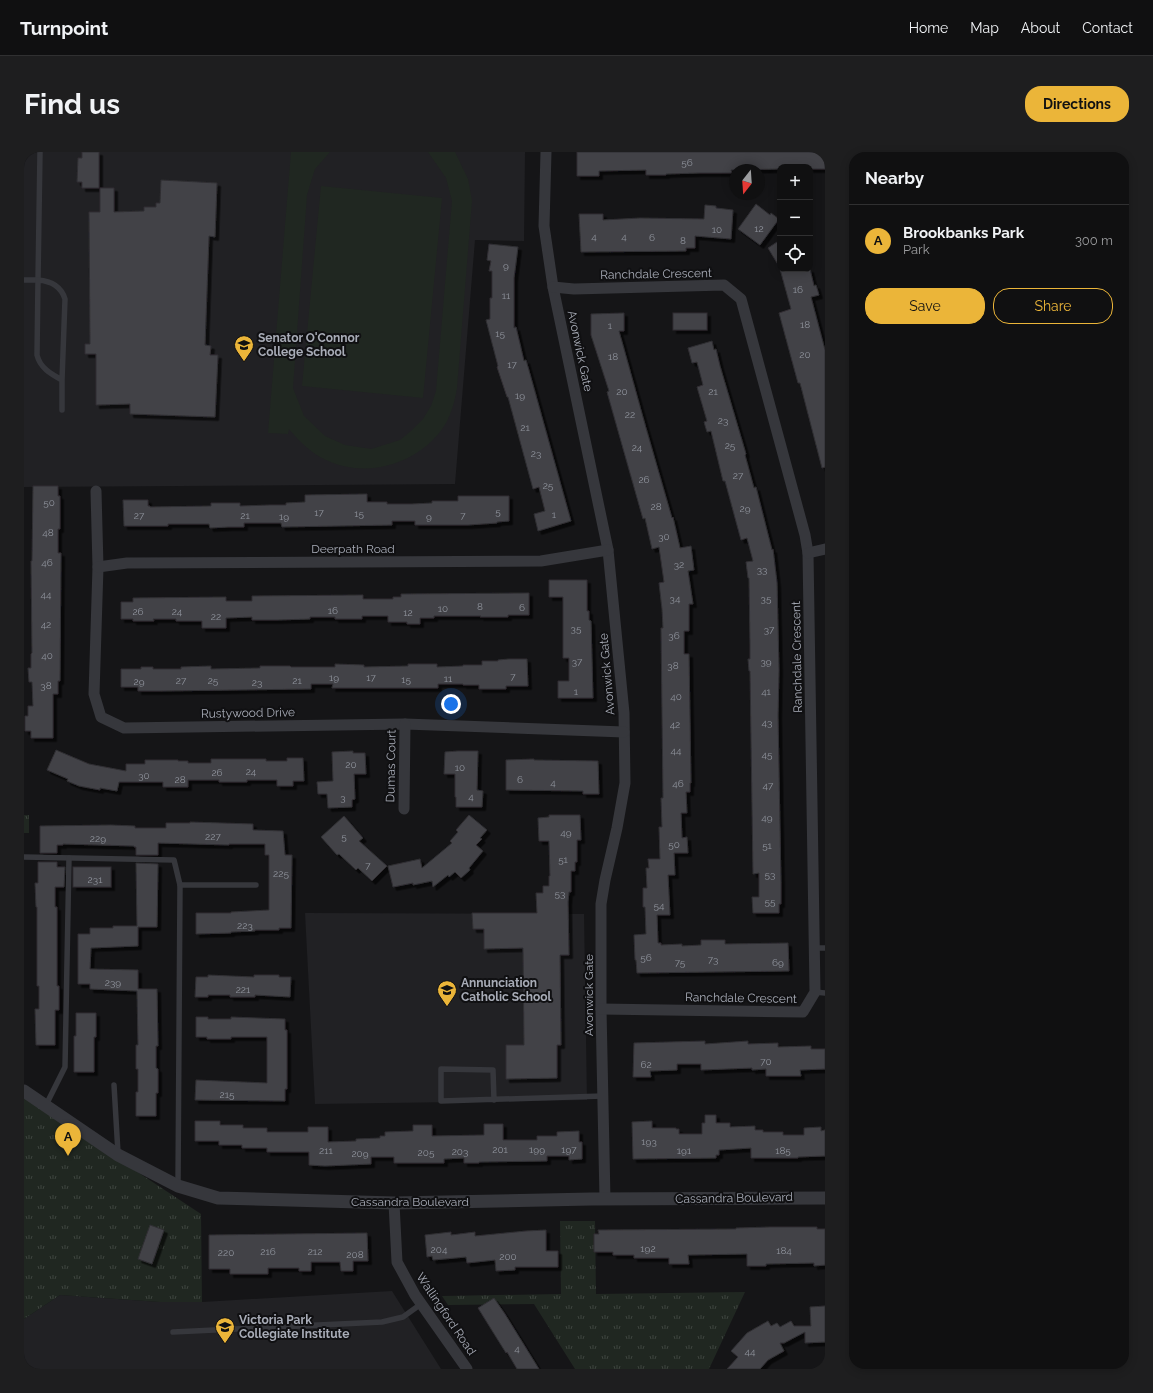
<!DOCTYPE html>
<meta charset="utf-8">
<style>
body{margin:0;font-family:Raleway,sans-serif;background:#1e1e1f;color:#f1f3f6}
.controls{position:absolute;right:12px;top:12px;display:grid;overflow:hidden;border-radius:8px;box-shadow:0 2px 10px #0003}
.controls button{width:36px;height:36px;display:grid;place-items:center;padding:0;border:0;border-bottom:1px solid #303031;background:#101011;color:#f1f3f6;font:20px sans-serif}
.compass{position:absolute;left:705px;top:12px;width:36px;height:36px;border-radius:50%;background:#101011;box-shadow:0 2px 10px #0003;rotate:197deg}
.you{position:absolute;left:427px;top:552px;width:14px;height:14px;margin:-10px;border:3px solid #fff;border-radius:50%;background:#1a73e8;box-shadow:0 0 0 6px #1a73e833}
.badge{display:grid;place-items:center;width:26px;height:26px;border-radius:50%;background:#ebb539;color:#111;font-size:13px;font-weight:700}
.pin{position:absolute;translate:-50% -33px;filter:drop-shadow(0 1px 2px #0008)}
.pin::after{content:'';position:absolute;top:21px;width:14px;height:12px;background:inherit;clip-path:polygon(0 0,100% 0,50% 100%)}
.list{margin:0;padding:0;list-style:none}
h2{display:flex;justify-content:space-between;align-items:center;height:52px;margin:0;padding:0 16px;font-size:17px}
h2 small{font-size:13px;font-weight:400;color:#9c9d9f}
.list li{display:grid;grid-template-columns:26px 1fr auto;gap:12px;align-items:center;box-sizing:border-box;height:72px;padding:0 16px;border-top:1px solid #303031}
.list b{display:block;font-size:15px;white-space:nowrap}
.list p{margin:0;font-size:13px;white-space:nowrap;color:#9c9d9f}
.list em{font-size:13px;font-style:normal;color:#9c9d9f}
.actions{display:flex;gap:8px;padding:12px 16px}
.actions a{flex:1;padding:9px 0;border:1px solid #ebb539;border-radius:16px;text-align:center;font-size:14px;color:#ebb539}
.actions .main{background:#ebb539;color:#111}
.icon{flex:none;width:22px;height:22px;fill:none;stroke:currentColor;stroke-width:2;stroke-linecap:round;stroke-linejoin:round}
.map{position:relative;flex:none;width:801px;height:1217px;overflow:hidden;border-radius:16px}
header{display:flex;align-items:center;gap:24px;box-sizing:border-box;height:56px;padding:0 20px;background:#101011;border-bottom:1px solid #303031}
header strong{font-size:19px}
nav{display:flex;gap:22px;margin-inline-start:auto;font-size:14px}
.intro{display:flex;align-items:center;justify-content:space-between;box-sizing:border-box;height:96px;padding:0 24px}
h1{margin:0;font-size:28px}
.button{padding:10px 18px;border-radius:16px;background:#ebb539;color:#111;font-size:14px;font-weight:700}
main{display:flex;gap:24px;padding:0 24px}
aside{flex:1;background:#101011;border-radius:16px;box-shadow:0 2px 10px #0003}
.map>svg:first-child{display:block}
</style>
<header>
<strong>Turnpoint</strong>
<nav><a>Home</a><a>Map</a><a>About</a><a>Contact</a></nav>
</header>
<div class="intro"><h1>Find us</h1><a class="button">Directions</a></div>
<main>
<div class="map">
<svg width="801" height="1217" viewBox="0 0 801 1217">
<defs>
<pattern id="park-tufts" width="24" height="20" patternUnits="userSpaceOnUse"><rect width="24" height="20" fill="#202721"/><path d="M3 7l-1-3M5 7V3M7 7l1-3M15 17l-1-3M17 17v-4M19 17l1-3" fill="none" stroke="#3e443f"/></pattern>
<filter id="shadow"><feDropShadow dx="3.5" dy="3.5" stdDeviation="0" flood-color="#0009"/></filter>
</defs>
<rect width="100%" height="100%" fill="#151517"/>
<!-- built -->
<g fill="#212124">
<path d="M0 0H501L500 89 451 88 431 332 0 335Z"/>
<path d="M281 761 560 762 563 948 291 952Z"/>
<path d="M368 1139 417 1217H0V1167L36 1143 136 1150H178Z"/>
</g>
<!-- green -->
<g fill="#202721">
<path d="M267 0H306L291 17 283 43 269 236 280 264 301 284 321 293 347 297 376 288 387 279 399 267 407 254 412 239 428 49 422 26 404 0H431L444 27 448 49 433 236C431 248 428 260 422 271 398 311 344 328 302 308 287 301 275 289 265 277L264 282 244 281Z"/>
<path d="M297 34 418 46 399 246 278 234Z"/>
</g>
<!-- park -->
<g fill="url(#park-tufts)">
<rect x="0" y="663" width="5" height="18"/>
<path d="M0 945 177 1062 178 1150H136L36 1143 0 1167Z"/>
<path d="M536 1069H571L572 1142 721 1140 685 1217H551L510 1152 424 1153 418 1144 537 1142Z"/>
</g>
<!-- building -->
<g fill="#424247" stroke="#302f33" filter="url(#shadow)">
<path d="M58 0H75V36H58V30H53L54 6H58Z"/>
<path d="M553 0H801V17H786V15H756V17L707 18 708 21H675L642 22V23H622V18L575 19V24H553Z"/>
<path d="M137 28 193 31 191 85 185 84 181 193 187 194 186 203H194L191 265 106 262V252L72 253V202H61V192H66L65 60H76V36H90V60L120 59V55H132V51H136Z"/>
<path d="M732 52 746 63 747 61 755 67 736 93 714 77Z"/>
<path d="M681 53 692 54V56L709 58 707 87 671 84V96H662V99L557 100 555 62H579V68L616 66 680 67Z"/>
<path d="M756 88V116L744 96Z"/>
<path d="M465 92 494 95 490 126V176L492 175 500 209 502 208 506 222 547 369 514 379 510 362 521 359 515 335 509 337 484 245H483L473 215 474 214 462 168 466 167V146H468V119H465L467 109 463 108Z"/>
<path d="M756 117H786L790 134 792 133 795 143 787 145 801 198V315L798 316 776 231H774L755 161 767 157Z"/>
<path d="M600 161V179H595L622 276 648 366 649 365 656 396 667 394 670 418 664 419 669 452H665V479H660V502H665L667 631H666V640H662L663 661H657L658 686 663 685 664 701H650L651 723H644L646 763H633L634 791H637V793L658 792V794L677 793V788H701V792L764 791 765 819 613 821 612 808H611L610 783 622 782 621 755H619V736H623L622 716H625L624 707H636L635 675H638L637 646H639L637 476H639L638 457 635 431 640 430 635 395 628 397 621 366 619 367 583 240 585 239 567 183V162Z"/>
<rect x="649" y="161" width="34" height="17"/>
<path d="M688 189 690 198 692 197 696 214 722 302 721 303 730 336 732 335 748 398 749 397 753 431 755 518 754 563 757 731V752H755V761H729L728 745H735V721L729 722 726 519H725L724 507H726V492L725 426H724L722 410 729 409 723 386 717 388 701 329H699L687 279 683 280 680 270 683 269 673 235 679 233 673 210 668 211 664 196Z"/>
<path d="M9 334H34V344H36V377H34V401H37L36 529H34V542H29V586H7V579H1V564H4V554H9L8 530H5L4 516H7V502L8 501 7 409H8Z"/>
<path d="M343 342V350H363V352H388L408 351V349H434V344H485V369L473 370V371L444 373H391V369H368V373L258 375 257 371H220V375H204L186 376 185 372H144V374H100L99 348H124V354H126V355L187 354V351H216V354L246 353H262V351L281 350V343Z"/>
<path d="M525 428H563V459H565V468L567 469 569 546H534V529H545V506H539V445H525Z"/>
<path d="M505 441V463H484V465H456L457 464H410V466H396V472H383V470H364V464H338V467H311V465H286V467L253 468H228V465L202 466V476H178V469H152V467H129L130 469H109V467H97V450H109V446L202 445V449H228V444L339 443V447H369V445H377V442Z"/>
<path d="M485 507H503L504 534H482V537H455V533H439V532H414V536H308L309 532H287V537L137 539H114V535H97V517H117V515H129V517H157V515L187 514V517L236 516V514H266L267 515H311V512L340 513V515L384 514V512H413V515L439 514V513H458V509H474V508Z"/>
<path d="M32 598 65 612 102 619V612H121V608H154V609H164V611H187V607H242V609H263V606H279L280 629H269V634H253V628H223V630H195V628H164V635H139V630H95L93 639 76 636V638L55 634 43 629 44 627 23 618Z"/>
<path d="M329 599V601H341L342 622H330L331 647 328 648V655L304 656 303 642H294L293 630 309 629 308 600Z"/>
<path d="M434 599H454L453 638 459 639 458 655H432V645H431V622H420L421 600Z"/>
<path d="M510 607V608L574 609 575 642H559V639L482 638V608Z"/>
<path d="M445 663 463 678 456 686 458 687 452 693 459 699 445 716 446 718 437 726 431 720 425 725 424 723 409 735 408 729 389 733V731L369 735 364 714 396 707 398 716 428 691 426 689 434 680 432 678Z"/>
<path d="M525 663H556L557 688H553V710H551V719H547V740H545L544 750 545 803H536L537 893H533V926L482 927V893H500L499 796 460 797V777H449L448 761H513L512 741H519V734H525V724H526L525 689H515L514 666 525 665Z"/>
<path d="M320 664 339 686 335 689 363 714 348 729 334 716 332 718 315 702 313 703 297 685Z"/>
<path d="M166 670 229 672V678L259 679 261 703H268L267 776H255V778H231V779L207 780V781L172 782V761H207V760L245 758V703H241V692H205V693L134 691V703H112V695H110V694L39 692V693H33V701H16V674L87 673 111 674V676H142V671H166Z"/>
<path d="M14 710H33V715H41L40 735H31V755H33V834H35V858H31V893H12L11 857H15V834H13V755H12L11 731H14Z"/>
<path d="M112 711 134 712 133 775H114V794L67 796 66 817 114 818V837H133L134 894H132V916L134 917V941H132V964H112V940H114V917H112V893H114L113 839 66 837V832H54V782H66V776H89V774H113Z"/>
<rect x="49" y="715" width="38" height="20"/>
<path d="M184 823 230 825V823H255V825H267L266 845 231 843V845H206V843H184V845H171L172 825H184Z"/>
<path d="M52 861H72V885H70V920H50V884H52Z"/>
<path d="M172 865H184V867H207V865L261 867V878H263V937H261V949L171 948 172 928 243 931V885H207V887H183V885H172Z"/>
<path d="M681 889V892L724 889V892L754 891V895L787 894V897H801V917L776 918 777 924H742V917L728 918V916L677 918V912H653V918L626 919 627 925H609L610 891Z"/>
<path d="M681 963H692V971H706V975L731 974V978H739V980H759V983H780V976L797 975V979L801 978V1004L774 1005V1006H727V996L695 998V1003H692V1006L609 1007 608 970 628 969V976H652V977H655V982H678V971H681Z"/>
<path d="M171 969H196V973H219V976H243V980H284V975H304V990L332 989V987L356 986V984H361V980L389 979V973H408V984L460 983V972H479V988H513V984H533V980L555 979V990H558V1007L545 1008V1004H523V1009L455 1010V1011H440V1006L420 1007V1011H370V1005H347V1012L301 1014 285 1013V1000H243V996H218V993H195V989H171Z"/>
<path d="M126 1073 140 1078 128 1112 114 1107Z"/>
<path d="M746 1075H793V1077H801V1113L790 1114V1111L742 1112V1114H723V1102L664 1103 665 1112H645V1106H610V1103H589V1100H570V1082H575L574 1078 712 1077V1076Z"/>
<path d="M522 1078V1099H534V1115H491V1118L472 1119 471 1108 443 1111 442 1105 409 1108 408 1104 403 1105 401 1083 427 1080V1083L451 1080V1084L502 1079Z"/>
<path d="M343 1081 344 1109H329V1119H317L316 1110H287V1119H275V1116H244V1122H206V1117H185V1083Z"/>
<path d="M470 1146 481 1162 515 1217H493L483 1200 482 1201 454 1156Z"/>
<path d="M801 1154V1190L781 1191V1180L760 1191H756L760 1199 744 1208 736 1217H703L714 1205 707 1199 723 1181 744 1169 747 1174 753 1171 756 1175 767 1169 770 1174H787L786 1155Z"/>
</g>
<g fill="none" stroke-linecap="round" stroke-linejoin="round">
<!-- service -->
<g stroke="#36373c" stroke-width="5.5">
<path d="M0 128H14L16 0"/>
<path d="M38 258V228C27 222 16 216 13 203L14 128C27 129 37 134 41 147L38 228"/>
<path d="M0 705 150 708 156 733"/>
<path d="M790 796H801"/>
<path d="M791 840 801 841"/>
<path d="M90 933 94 1001"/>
<path d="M470 948 469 918 417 917V949L579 944"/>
<path d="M22 953 41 915 45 706"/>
<path d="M154 1033 156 733H232"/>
<path d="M149 1180 358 1170 379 1165 397 1152"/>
</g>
<!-- minor -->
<g stroke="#36373c" stroke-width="11">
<path d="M522 0 520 74 529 135 584 398 600 561 601 631 593 676 581 728 577 752V857L581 1047"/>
<path d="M529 135 550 137 700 133 717 147 781 383 784 401 791 840 779 860 577 857"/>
<path d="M72 339 74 415 70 542 77 565 100 576 381 572 600 580"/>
<path d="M784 401 801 397"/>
<path d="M74 415 103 411 517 409 584 398"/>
<path d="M380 657 381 572"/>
<path d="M370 1051 373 1110 391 1143 443 1217"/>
</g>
<!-- tertiary -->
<path stroke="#36373c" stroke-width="13" d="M0 939 94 1003 154 1034 194 1046 370 1051 567 1047 801 1046"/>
</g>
<!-- icons -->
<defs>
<symbol id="school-pin" viewBox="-11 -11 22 30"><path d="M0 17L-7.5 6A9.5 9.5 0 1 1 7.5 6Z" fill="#ebb539" stroke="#101012"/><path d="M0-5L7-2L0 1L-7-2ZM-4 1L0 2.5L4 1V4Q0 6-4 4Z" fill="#111"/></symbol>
</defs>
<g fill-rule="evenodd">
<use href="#school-pin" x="209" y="182" width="22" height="30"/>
<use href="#school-pin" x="412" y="827" width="22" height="30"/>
<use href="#school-pin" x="190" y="1164" width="22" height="30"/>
</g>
<g text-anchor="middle" stroke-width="4" stroke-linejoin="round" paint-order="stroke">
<!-- number labels -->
<g font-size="10" fill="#8e929b">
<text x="663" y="14">56</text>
<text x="735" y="80">12</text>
<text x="693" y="81">10</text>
<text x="570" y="88">4</text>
<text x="600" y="88">4</text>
<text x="628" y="89">6</text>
<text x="659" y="92">8</text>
<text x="482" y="117">9</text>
<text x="774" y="141">16</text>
<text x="482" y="147">11</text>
<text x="781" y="176">18</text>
<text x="586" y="177">1</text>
<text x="476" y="185">15</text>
<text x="781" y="206">20</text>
<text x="589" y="208">18</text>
<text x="488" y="216">17</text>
<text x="598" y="243">20</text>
<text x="689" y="243">21</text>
<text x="496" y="247">19</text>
<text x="606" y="266">22</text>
<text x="699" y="272">23</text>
<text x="501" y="279">21</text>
<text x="706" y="297">25</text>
<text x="613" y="299">24</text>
<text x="512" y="305">23</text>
<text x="714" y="327">27</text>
<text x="620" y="331">26</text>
<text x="524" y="337">25</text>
<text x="25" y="354">50</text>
<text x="632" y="358">28</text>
<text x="721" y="360">29</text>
<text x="474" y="363">5</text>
<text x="295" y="364">17</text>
<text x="335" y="365">15</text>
<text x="530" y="366">1</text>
<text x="115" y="367">27</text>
<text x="221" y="367">21</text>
<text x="439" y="367">7</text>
<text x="260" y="368">19</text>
<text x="405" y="368">9</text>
<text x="24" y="384">48</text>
<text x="640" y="388">30</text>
<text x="23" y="414">46</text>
<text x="655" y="416">32</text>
<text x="738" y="421">33</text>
<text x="22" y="446">44</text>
<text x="651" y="450">34</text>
<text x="742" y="450">35</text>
<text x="456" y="458">8</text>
<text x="498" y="459">6</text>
<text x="419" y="460">10</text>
<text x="309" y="462">16</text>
<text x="114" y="463">26</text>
<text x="153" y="463">24</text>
<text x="384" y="464">12</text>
<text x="192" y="468">22</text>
<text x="22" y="476">42</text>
<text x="552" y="480">35</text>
<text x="745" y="481">37</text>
<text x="650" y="487">36</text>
<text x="23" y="507">40</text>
<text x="553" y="513">37</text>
<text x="742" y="513">39</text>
<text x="649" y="517">38</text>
<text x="489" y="528">7</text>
<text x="310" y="529">19</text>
<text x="347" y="529">17</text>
<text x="424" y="530">11</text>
<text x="382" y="531">15</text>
<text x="157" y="532">27</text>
<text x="189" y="532">25</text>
<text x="273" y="532">21</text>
<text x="115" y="533">29</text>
<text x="233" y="534">23</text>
<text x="22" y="537">38</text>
<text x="552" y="543">1</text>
<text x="742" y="543">41</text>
<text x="652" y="548">40</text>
<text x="743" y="574">43</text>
<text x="651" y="576">42</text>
<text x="652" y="602">44</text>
<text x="743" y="606">45</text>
<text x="327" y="616">20</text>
<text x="436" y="619">10</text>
<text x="227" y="623">24</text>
<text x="193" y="624">26</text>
<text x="120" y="627">30</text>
<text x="156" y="631">28</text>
<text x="496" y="631">6</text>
<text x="529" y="634">4</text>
<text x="654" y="635">46</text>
<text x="744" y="637">47</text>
<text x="447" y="648">4</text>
<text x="319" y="649">3</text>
<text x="743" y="669">49</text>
<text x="542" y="684">49</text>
<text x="189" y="688">227</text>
<text x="320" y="688">5</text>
<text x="74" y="690">229</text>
<text x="650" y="696">50</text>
<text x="743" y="697">51</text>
<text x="539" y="711">51</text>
<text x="344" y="717">7</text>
<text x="257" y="725">225</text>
<text x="746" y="726">53</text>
<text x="71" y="731">231</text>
<text x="536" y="745">53</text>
<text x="746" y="753">55</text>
<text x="635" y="757">54</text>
<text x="221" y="777">223</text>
<text x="622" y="809">56</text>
<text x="689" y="811">73</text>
<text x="656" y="814">75</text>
<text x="754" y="814">69</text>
<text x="89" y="834">239</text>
<text x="219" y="841">221</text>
<text x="742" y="913">70</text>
<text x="622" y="916">62</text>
<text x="203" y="946">215</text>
<text x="625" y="993">193</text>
<text x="476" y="1001">201</text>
<text x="513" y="1001">199</text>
<text x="545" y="1001">197</text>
<text x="302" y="1002">211</text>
<text x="660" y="1002">191</text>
<text x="759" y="1002">185</text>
<text x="436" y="1003">203</text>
<text x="402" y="1004">205</text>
<text x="336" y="1005">209</text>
<text x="624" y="1100">192</text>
<text x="415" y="1101">204</text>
<text x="760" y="1102">184</text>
<text x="244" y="1103">216</text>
<text x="291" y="1103">212</text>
<text x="202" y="1104">220</text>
<text x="331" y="1106">208</text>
<text x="484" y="1108">200</text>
<text x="493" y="1200">4</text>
<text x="726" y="1203">44</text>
</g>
<!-- street labels -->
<g font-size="12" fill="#a8acb7" stroke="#101012">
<text transform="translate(632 122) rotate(-1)" y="4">Ranchdale Crescent</text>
<text transform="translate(556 199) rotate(78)" y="4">Avonwick Gate</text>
<text x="329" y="401">Deerpath Road</text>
<text transform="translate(773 505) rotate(-91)" y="4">Ranchdale Crescent</text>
<text transform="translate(583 522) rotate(-95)" y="4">Avonwick Gate</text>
<text transform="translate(224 561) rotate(-1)" y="4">Rustywood Drive</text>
<text transform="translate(367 614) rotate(-89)" y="4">Dumas Court</text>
<text transform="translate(565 843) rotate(-90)" y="4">Avonwick Gate</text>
<text transform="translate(717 846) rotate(1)" y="4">Ranchdale Crescent</text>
<text transform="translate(710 1046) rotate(-1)" y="4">Cassandra Boulevard</text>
<text x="386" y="1054">Cassandra Boulevard</text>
<text transform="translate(422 1162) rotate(56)" y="4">Wallingford Road</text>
</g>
<!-- poi labels -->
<g font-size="12" font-weight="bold" fill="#a8acb7" stroke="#101012" text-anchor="start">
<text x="234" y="190">Senator O'Connor<tspan x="234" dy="14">College School</tspan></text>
<text x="437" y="835">Annunciation<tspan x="437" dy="14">Catholic School</tspan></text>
<text x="215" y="1172">Victoria Park<tspan x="215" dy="14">Collegiate Institute</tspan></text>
</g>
</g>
</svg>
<div class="controls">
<button>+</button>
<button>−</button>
<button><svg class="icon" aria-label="locate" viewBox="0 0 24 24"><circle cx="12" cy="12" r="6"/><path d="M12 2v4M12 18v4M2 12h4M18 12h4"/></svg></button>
</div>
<svg class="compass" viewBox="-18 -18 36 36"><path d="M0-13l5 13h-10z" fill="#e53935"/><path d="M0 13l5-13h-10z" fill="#9c9d9f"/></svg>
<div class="you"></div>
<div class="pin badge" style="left:44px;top:1004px">A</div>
</div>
<aside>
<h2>Nearby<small></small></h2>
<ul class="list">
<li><span class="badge">A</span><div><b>Brookbanks Park</b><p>Park</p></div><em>300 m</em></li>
</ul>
<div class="actions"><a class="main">Save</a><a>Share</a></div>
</aside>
</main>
